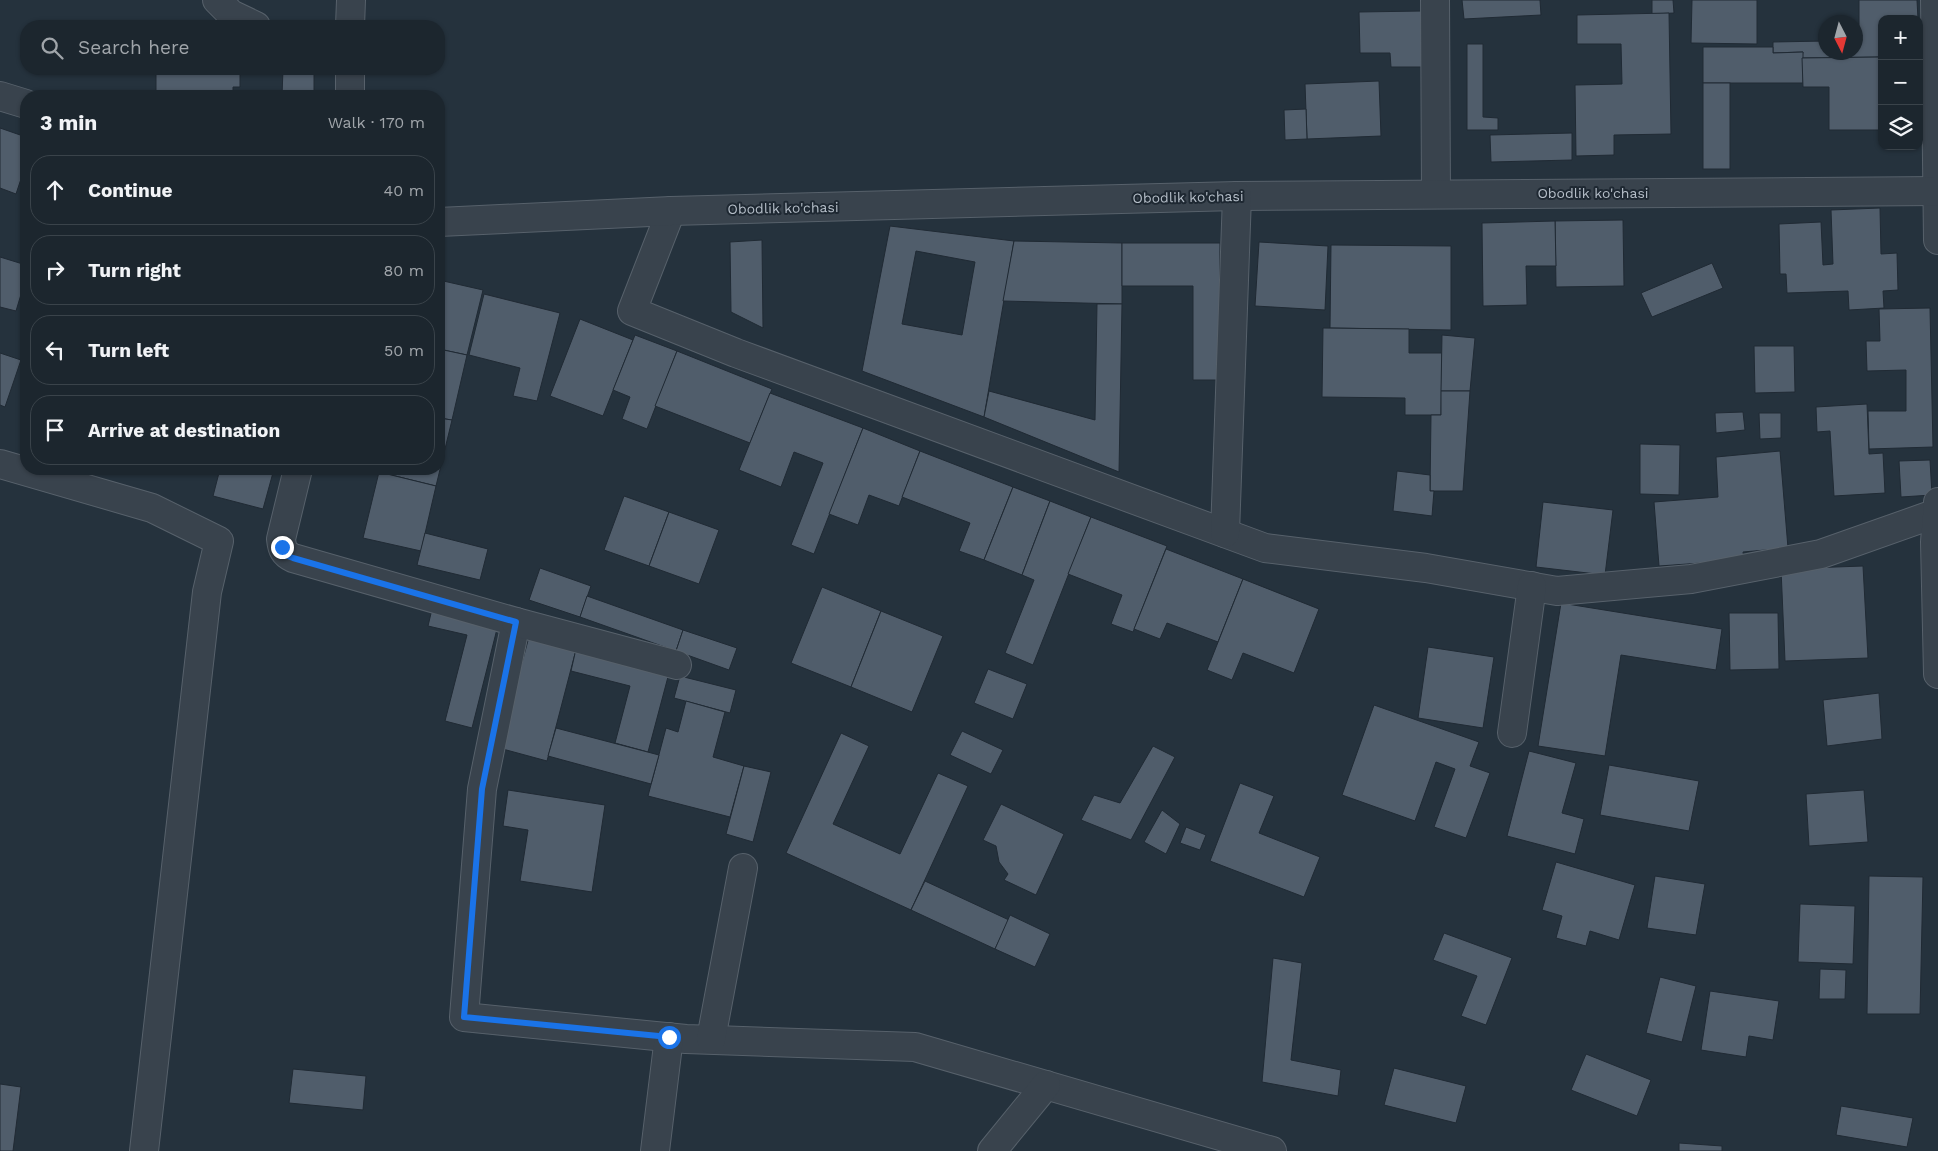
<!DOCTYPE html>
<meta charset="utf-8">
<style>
body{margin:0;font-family:"Work Sans",sans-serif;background:#252e36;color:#f1f3f6}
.controls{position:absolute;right:15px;top:15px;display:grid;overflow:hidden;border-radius:10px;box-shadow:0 1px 4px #0004}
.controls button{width:45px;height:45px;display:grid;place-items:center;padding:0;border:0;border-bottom:1px solid #3a434a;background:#1c262e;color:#f1f3f6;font:25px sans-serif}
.compass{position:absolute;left:1818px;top:15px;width:45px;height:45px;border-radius:50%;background:#1c262e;box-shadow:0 1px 4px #0004;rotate:174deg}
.stop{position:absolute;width:15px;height:15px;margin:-11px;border:4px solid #1a73e8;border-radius:50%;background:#fff}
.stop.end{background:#1a73e8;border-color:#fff;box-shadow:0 1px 5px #0008}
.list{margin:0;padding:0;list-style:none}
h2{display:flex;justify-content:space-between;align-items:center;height:65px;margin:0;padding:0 20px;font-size:21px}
h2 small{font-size:16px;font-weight:400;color:#a0a5aa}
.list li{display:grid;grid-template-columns:32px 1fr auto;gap:15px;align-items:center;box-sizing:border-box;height:70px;margin:0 10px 10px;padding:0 10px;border:1px solid #3a434a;border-radius:20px}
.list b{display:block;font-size:19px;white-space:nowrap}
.list em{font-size:16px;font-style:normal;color:#a0a5aa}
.icon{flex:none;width:28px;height:28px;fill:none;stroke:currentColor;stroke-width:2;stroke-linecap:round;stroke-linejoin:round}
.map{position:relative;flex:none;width:1938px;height:1151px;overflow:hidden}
.search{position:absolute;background:#1c262e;box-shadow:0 1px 4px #0004;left:20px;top:20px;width:425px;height:55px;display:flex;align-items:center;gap:12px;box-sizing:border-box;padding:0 18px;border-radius:20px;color:#a0a5aa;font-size:19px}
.panel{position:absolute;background:#1c262e;box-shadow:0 1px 4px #0004;left:20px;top:90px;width:425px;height:385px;border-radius:20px}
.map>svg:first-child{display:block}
</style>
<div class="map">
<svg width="1938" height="1151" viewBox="0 0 1938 1151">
<rect width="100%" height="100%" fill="#25323d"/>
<!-- building -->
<g fill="#505d6b" stroke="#202a34" fill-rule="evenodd">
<path d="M1462 0H1540L1541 15 1464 19Z"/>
<path d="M1652 0H1673L1674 13 1652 14Z"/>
<path d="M1692 0H1757V44L1691 43Z"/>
<path d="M1859 0H1917L1918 19H1882V57L1802 58 1803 52 1773 53V42L1826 41V52H1856V41H1859Z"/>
<path d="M1422 11 1423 67H1391L1390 53H1360L1359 12Z"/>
<path d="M1669 13 1671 134 1614 135V155L1576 156 1575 85 1622 84 1621 44H1577V15Z"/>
<path d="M1467 44H1483V117L1498 118V130H1467Z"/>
<path d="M1703 47H1773V53L1803 52V83H1703Z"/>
<path d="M1880 57V130H1829V87H1803L1802 58Z"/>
<path d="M156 69H240V87H233V96H156Z"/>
<path d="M283 69H314V96H282Z"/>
<path d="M1379 81 1381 136 1307 139 1305 84Z"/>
<rect x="1703" y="83" width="27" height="86"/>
<path d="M1306 109 1307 139 1285 140 1284 110Z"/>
<path d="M0 128 26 137V164L16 194 0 188Z"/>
<path d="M1572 133V160L1491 162 1490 135Z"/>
<path d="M1880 208 1881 254 1897 253 1898 290 1883 291 1884 308 1849 310 1848 291 1787 293 1786 274H1780L1779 224 1821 222 1823 265 1833 264 1831 210Z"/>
<path d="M1623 220 1624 286 1556 287 1555 221Z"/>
<path d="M1555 221 1556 266H1526L1527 305 1483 306 1482 223Z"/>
<path d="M890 226 1014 241 984 417 862 371ZM916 251 975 262 962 335 902 324Z"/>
<path d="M762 240 763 328 731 312 730 242Z"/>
<path d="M1014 241 1122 243V304L1003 301Z"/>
<path d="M1259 242 1328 246 1325 310 1255 306Z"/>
<path d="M1122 243H1220L1219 380H1193V286H1122Z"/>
<path d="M1331 245 1451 246V330L1330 328Z"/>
<path d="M0 257 26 265V278L16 311 0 307Z"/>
<path d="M1712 263 1723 288 1652 317 1641 293Z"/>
<path d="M439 280 483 290 467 355 439 349Z"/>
<path d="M484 294 560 313 537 401 513 396 520 368 469 355Z"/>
<path d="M1097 304H1122L1119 472 984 417 989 391 1095 420Z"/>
<path d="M1930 308 1933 447 1869 449 1868 411H1906V370L1867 371 1866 341H1880L1879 309Z"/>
<path d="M580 319 633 340 603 416 550 396Z"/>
<path d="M1323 328 1409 329V353H1442L1441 415H1405V398L1322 397Z"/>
<path d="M635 335 677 351 647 429 622 419 630 397 613 390Z"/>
<path d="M1442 335 1475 338 1470 391H1441Z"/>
<path d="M1754 346H1794L1795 392 1755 393Z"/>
<path d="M439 349 467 355 452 420 439 418Z"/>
<path d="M677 351 772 389 750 443 655 406Z"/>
<path d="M0 353 21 360 5 407 0 405Z"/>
<path d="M1441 391H1470L1463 491H1430L1431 415H1441Z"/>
<path d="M770 393 863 428 814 554 791 545 823 463 794 452 781 487 739 470Z"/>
<path d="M1867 404 1869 454 1883 453 1885 493 1834 496 1830 431 1817 432 1816 407Z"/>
<path d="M1743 412 1745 430 1716 433 1715 413Z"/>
<path d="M1759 413H1781V438L1760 439Z"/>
<path d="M439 418 452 420 436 486 379 472 380 469H439Z"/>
<path d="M863 428 920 451 899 506 869 495 858 525 829 514Z"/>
<path d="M1640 444 1680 445 1679 495 1640 494Z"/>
<path d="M920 451 1013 487 984 560 959 551 970 523 902 497Z"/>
<path d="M1780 451 1788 548 1743 552 1744 560 1659 566 1654 502 1718 497 1716 457Z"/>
<path d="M1930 460 1932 495 1901 497 1899 461Z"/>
<path d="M220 469H274L263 509 213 496Z"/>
<path d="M1397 471 1430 475V491H1434L1432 516 1393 511Z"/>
<path d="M379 472 436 486 421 551 363 538Z"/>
<path d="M1013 487 1050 501 1022 575 984 560Z"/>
<path d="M624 496 669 512 649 566 604 550Z"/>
<path d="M1050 501 1091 517 1033 665 1005 653 1034 580 1022 575Z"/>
<path d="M1543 502 1613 510 1605 575 1536 567Z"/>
<path d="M669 512 719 530 699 584 649 566Z"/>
<path d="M1091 517 1167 546 1133 632 1111 624 1122 595 1068 574Z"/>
<path d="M425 533 488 549 480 580 417 565Z"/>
<path d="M1166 549 1243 579 1218 642 1167 623 1160 639 1134 629Z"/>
<path d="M1863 566 1868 658 1785 661 1781 569Z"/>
<path d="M540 568 591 586 580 617 529 600Z"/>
<path d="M1243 579 1319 609 1294 673 1243 653 1232 680 1207 670Z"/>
<path d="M822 587 881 611 851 687 791 663Z"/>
<path d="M587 596 683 630 676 651 580 617Z"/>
<path d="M1561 603 1722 629 1716 670 1621 655 1605 756 1538 746Z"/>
<path d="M433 605 499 621 472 728 445 721 467 635 428 626Z"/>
<path d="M881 611 943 636 912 712 851 687Z"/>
<path d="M1729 613H1778L1779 669 1730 670Z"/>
<path d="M683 630 737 648 729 670 676 651Z"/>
<path d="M530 633 577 646 547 761 499 748Z"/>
<path d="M1428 647 1494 657 1483 728 1418 718Z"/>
<path d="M576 649 669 673 648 752 615 743 630 686 571 671Z"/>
<path d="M988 669 1027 684 1013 719 974 703Z"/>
<path d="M680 676 736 690 730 713 674 698Z"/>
<path d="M1879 693 1882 739 1827 746 1823 700Z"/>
<path d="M686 701 725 712 713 757 744 766 730 817 648 796 666 728 678 732Z"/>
<path d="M1374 705 1479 742 1470 766 1490 773 1466 838 1434 827 1455 769 1436 762 1415 821 1342 795Z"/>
<path d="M556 728 659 755 651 784 548 756Z"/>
<path d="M962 731 1003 750 991 774 950 755Z"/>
<path d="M841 733 869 746 833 824 900 854 938 773 968 786 911 910 786 853Z"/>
<path d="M1153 746 1175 757 1131 840 1081 820 1094 795 1120 803Z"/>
<path d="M1529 751 1576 763 1562 813 1584 819 1575 854 1507 836Z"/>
<path d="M1609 765 1699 781 1689 831 1600 815Z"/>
<path d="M744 766 771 772 753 842 726 834Z"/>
<path d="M1240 783 1274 796 1259 833 1320 857 1304 897 1210 861Z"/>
<path d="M508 790 605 805 592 892 520 881 528 830 503 826Z"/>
<path d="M1864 790 1868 842 1809 846 1806 794Z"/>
<path d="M1001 804 1064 834 1036 895 1004 880 1008 874 999 862 996 846 983 840Z"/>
<path d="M1162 810 1180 824 1166 854 1144 842Z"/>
<path d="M1186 827 1206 835 1200 850 1180 843Z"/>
<path d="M1556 862 1635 885 1619 940 1590 931 1586 946 1556 938 1562 916 1542 910Z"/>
<path d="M1655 876 1705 884 1696 935 1647 928Z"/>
<path d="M1869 876 1923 877 1920 1014H1867Z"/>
<path d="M925 881 1009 920 995 949 911 910Z"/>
<path d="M1800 904 1855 906 1853 964 1798 962Z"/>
<path d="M1010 915 1050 934 1035 967 995 949Z"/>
<path d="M1444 933 1512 958 1486 1025 1461 1016 1477 976 1433 960Z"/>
<path d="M1273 958 1302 963 1291 1060 1341 1070 1338 1096 1262 1082Z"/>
<path d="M1820 969 1846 970 1845 999H1819Z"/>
<path d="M1660 977 1696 986 1682 1042 1646 1033Z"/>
<path d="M1710 991 1779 1001 1773 1040 1749 1036 1746 1057 1701 1050Z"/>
<path d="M1586 1054 1651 1080 1637 1116 1571 1090Z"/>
<path d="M1394 1068 1466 1086 1456 1123 1384 1105Z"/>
<path d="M293 1069 366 1076 363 1110 289 1103Z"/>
<path d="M0 1084 21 1087 13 1151H0Z"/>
<path d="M1841 1106 1913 1118 1907 1147 1836 1135Z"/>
<path d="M1679 1143 1722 1146V1151H1679Z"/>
</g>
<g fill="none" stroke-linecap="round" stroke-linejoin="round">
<defs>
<g id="minor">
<path d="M217 0 231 14 256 26"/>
<path d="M1435 0 1436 194"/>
<path d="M1935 0 1938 240"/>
<path d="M350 26 351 0"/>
<path d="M350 69V96"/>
<path d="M0 96 26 104"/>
<path d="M671 211 632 311 736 353 1265 548 1426 568 1557 591 1691 579 1821 554 1937 513"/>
<path d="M439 222 671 211 1237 196 1938 191"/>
<path d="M0 464 152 508 219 541 207 592 144 1151"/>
<path d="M298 469 281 539C282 549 284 554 293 558L516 622 482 789 464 1017 686 1039 915 1047 1272 1151"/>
<path d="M1938 502 1935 542 1938 674"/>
<path d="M1225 533 1237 196"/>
<path d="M516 622 677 665"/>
<path d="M1512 733 1532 586"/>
<path d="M711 1039 743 868"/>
<path d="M655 1151 669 1037"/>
<path d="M992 1151 1046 1085"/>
</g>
</defs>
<!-- minor casing -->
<use href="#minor" stroke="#57616b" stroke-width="30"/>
<!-- minor -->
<use href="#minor" stroke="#39434d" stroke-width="28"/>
</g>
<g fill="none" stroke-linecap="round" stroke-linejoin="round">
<!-- route -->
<path stroke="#1a73e8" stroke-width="6" d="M282 547 285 555 293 558 516 622 482 789 464 1017 669 1037"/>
</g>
<g text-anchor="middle" stroke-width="4" stroke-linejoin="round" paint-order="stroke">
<!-- street labels -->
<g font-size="14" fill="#b5bec8" stroke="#1e2832">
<text x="1593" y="198">Obodlik ko'chasi</text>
<text transform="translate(1188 197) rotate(-1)" y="5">Obodlik ko'chasi</text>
<text transform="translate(783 208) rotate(-1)" y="5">Obodlik ko'chasi</text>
</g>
</g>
</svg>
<div class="controls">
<button>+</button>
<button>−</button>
<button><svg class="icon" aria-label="layers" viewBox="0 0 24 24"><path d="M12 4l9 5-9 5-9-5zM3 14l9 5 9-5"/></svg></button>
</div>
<svg class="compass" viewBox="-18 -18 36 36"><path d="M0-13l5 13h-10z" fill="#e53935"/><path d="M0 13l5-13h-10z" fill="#a0a5aa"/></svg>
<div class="stop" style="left:669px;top:1037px"></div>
<div class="stop end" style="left:282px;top:547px"></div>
<div class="search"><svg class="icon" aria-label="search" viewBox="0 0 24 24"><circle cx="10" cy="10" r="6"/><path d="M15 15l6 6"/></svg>Search here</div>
<section class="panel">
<h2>3 min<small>Walk · 170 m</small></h2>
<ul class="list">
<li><svg class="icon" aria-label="ahead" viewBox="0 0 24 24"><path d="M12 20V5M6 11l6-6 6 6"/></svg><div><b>Continue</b></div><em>40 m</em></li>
<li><svg class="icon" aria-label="right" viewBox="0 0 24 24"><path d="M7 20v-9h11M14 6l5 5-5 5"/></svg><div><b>Turn right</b></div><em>80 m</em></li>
<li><svg class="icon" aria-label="left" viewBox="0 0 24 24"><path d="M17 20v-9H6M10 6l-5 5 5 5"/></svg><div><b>Turn left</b></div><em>50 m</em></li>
<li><svg class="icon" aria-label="arrive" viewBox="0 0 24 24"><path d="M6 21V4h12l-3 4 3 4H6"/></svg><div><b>Arrive at destination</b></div></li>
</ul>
</section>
</div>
